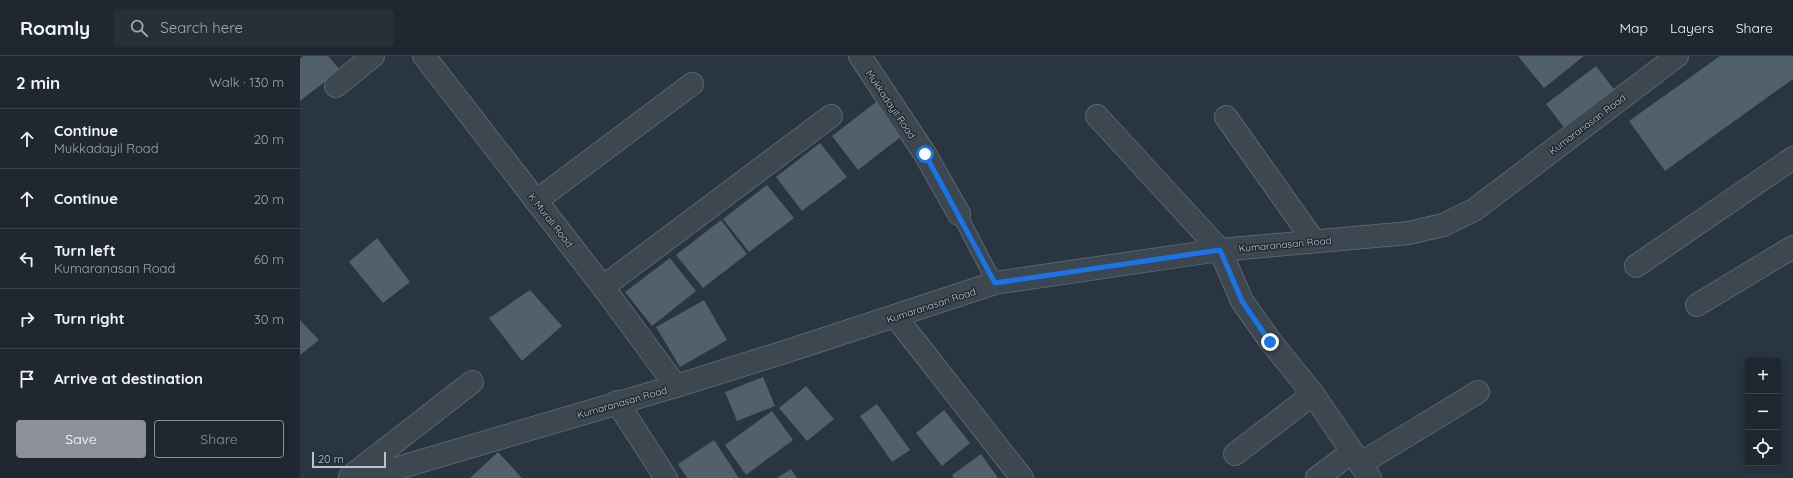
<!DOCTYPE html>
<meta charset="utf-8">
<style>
body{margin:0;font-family:Quicksand,sans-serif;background:#273038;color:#f1f3f6}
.controls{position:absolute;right:12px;bottom:12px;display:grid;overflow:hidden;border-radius:4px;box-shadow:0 2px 10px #0003}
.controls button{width:36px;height:36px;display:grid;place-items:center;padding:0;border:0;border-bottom:1px solid #3c444c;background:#1f2830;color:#f1f3f6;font:20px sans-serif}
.scale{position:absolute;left:12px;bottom:10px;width:74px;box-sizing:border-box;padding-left:4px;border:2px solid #bac2ca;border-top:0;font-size:11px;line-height:14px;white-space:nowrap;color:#bac2ca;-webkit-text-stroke:3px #222c36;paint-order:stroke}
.stop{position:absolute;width:12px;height:12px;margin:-9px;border:3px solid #1a73e8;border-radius:50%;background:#fff}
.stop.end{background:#1a73e8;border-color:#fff;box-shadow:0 1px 4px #0008}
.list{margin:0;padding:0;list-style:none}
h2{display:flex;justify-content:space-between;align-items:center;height:52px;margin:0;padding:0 16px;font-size:17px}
h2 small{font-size:13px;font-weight:400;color:#a1a6ab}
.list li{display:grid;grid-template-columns:26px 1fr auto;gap:12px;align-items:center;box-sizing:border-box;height:60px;padding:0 16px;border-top:1px solid #3c444c}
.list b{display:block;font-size:15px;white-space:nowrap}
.list p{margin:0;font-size:13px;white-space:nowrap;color:#a1a6ab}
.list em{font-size:13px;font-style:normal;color:#a1a6ab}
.actions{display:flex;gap:8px;padding:12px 16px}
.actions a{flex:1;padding:9px 0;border:1px solid #8c9099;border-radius:4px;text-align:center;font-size:14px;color:#8c9099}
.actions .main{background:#8c9099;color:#fff}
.icon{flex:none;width:22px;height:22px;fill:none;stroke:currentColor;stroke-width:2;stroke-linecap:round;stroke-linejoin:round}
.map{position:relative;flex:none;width:1493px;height:422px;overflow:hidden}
header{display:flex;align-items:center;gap:24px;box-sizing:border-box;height:56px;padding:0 20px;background:#1f2830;border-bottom:1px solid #3c444c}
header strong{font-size:19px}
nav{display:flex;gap:22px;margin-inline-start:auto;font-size:14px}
.search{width:280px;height:36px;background:#273038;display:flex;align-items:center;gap:10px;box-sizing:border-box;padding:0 14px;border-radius:4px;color:#a1a6ab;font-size:15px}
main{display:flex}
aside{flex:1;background:#1f2830}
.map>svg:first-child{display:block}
</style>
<header>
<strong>Roamly</strong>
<div class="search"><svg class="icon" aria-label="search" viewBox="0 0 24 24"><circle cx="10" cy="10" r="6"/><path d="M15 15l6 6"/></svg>Search here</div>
<nav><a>Map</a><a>Layers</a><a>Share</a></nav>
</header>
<main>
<aside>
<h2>2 min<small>Walk · 130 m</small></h2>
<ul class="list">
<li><svg class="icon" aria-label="ahead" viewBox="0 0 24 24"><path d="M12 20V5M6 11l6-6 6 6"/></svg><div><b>Continue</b><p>Mukkadayil Road</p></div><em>20 m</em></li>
<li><svg class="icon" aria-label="ahead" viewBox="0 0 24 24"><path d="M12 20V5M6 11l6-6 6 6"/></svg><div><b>Continue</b></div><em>20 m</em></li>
<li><svg class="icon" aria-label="left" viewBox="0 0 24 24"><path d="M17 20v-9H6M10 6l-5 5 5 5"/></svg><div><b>Turn left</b><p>Kumaranasan Road</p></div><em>60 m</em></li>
<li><svg class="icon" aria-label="right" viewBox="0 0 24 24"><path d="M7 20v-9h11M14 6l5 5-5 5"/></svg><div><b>Turn right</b></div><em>30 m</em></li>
<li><svg class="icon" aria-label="arrive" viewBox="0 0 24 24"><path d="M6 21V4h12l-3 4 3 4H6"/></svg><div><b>Arrive at destination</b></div></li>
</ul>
<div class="actions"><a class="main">Save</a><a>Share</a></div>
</aside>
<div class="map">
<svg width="1493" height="422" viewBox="0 0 1493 422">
<rect width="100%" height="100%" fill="#293540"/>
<!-- building -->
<g fill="#52606b">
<path d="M3 0H28L40 14 0 45V3Z"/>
<path d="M1218 0H1284L1244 32Z"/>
<path d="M1420 0H1493V23L1365 115 1329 65Z"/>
<path d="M1296 10 1316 36 1266 74 1246 48Z"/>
<path d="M576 46 602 80 558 114 532 80Z"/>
<path d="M520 87 547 121 502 155 476 121Z"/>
<path d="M467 129 494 162 449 196 423 163Z"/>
<path d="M421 164 447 198 403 232 376 199Z"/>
<path d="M77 182 110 226 83 247 49 206Z"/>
<path d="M370 202 396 235 352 270 325 236Z"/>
<path d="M230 234 262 270 222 305 189 262Z"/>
<path d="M404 244 427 284 380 311 356 271Z"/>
<path d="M0 264 19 284 0 299Z"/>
<path d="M463 321 475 350 437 365 425 336Z"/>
<path d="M506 330 534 363 507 385 479 352Z"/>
<path d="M577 348 610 394 592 406 560 360Z"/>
<path d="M644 354 670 387 642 410 616 377Z"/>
<path d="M472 355 493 384 446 419 425 389Z"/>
<path d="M414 384 439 422H387L378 408Z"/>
<path d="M198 396 222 422H170Z"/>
<path d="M681 398 698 422H654L652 419Z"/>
<path d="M491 413 497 422H477Z"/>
</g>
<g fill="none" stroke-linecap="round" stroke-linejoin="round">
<defs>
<path id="lane" d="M659 158 695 227"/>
<g id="street">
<path d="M124 0 303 231 376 330"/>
<path d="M560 0 625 98 659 158"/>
<path d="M36 30 73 0"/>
<path d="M797 60 920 194 942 245 971 286 1013 338 1070 422"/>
<path d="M926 61 1014 185"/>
<path d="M236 145 392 28"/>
<path d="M1336 210 1493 102"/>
<path d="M303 231 531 60"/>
<path d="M1397 249 1493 191"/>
<path d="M595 260 722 422"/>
<path d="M317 346 366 422"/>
<path d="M935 398 1013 338"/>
<path d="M1060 408 1178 336"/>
<path d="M50 421 172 326"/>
<path d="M64 422 376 330 497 292 695 227 920 194 1109 177 1143 169 1174 154 1377 0"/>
<path d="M1017 422 1052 396"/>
</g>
</defs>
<!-- lane casing -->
<use href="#lane" stroke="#5b656d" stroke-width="16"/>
<!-- street casing -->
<use href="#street" stroke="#5b656d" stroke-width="24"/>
<!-- lane -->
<use href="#lane" stroke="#3d4750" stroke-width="14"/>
<!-- street -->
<use href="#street" stroke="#3d4750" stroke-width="22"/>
</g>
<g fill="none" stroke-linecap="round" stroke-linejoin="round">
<!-- route -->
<path stroke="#1a73e8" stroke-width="5" d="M625 98 695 227 920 194 942 245 970 286"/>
</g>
<g text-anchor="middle" stroke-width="3" stroke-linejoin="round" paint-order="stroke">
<!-- street labels -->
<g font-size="10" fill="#bac2ca" stroke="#222c36">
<text transform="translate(591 48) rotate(56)" y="4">Mukkadayil Road</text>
<text transform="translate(1287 68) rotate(-37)" y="4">Kumaranasan Road</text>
<text transform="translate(251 164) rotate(52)" y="4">K Murali Road</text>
<text transform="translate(985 188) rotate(-5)" y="4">Kumaranasan Road</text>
<text transform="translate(631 249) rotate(-18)" y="4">Kumaranasan Road</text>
<text transform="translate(322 346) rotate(-16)" y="4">Kumaranasan Road</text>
</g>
</g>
</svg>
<div class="controls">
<button>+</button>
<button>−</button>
<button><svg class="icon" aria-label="locate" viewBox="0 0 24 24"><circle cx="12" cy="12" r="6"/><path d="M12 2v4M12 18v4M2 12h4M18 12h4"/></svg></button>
</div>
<div class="scale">20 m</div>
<div class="stop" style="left:625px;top:98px"></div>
<div class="stop end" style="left:970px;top:286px"></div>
</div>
</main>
